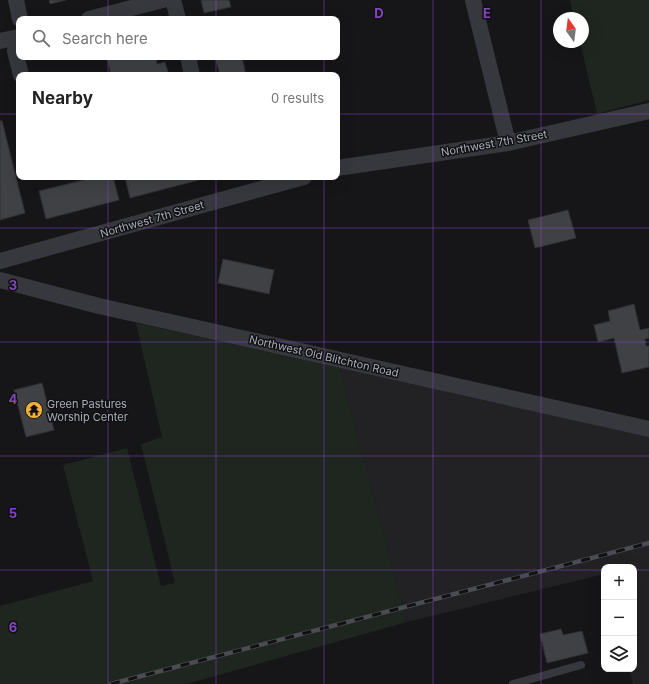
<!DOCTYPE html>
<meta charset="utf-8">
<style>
body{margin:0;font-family:Inter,sans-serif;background:#f2f2f2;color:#222}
.controls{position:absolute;right:12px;bottom:12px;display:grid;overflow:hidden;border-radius:8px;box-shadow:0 4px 16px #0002}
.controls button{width:36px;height:36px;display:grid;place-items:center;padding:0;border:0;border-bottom:1px solid #e0e0e0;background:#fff;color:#222;font:20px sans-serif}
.compass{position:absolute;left:553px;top:12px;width:36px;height:36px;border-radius:50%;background:#fff;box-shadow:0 4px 16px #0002;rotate:346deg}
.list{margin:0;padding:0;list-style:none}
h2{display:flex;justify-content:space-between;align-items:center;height:52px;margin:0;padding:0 16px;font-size:17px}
h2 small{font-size:13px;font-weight:400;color:#767676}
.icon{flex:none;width:22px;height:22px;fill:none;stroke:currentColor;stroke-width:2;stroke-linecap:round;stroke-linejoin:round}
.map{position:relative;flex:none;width:649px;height:684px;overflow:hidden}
.search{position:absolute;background:#fff;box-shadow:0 4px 16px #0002;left:16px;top:16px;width:324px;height:44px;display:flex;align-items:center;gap:10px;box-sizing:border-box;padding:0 14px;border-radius:8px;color:#767676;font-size:15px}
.panel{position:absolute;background:#fff;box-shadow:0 4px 16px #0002;left:16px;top:72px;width:324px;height:108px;border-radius:8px}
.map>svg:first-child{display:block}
</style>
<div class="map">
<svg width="649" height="684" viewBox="0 0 649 684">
<rect width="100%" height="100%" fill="#161618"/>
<!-- built -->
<path fill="#222225" d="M340 368 649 437V684H633L629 669H634V567H604V574L407 622Z"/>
<!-- green -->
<g fill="#1e261f">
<path d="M570 0H649V100L597 114 580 42H583V18H574Z"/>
<path d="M136 323 340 368 407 622 187 684H0V606L93 581 63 465 127 448 161 586 175 583 141 444 162 437Z"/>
</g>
<!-- building -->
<g fill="#404145" stroke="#303034">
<path d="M49 0H66L50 4Z"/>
<path d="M201 0H229L231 7 204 13Z"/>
<path d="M112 57H156L157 64 165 62 169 75H111L107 58Z"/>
<path d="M215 57H242L246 75H220Z"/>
<path d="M0 121H2L25 213 0 220Z"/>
<path d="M96 177H113L119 200 46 219 39 191Z"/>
<path d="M125 177H203V179L130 198Z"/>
<path d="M568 210 576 238 535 248 528 220Z"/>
<path d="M223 259 274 270 269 294 218 283Z"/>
<path d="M634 304 640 330 649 328V338L645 339 646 346H649V367L622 373 614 338 598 342 594 325 610 321 608 311Z"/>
<path d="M42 383 54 430 26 437 14 390Z"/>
<path d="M561 629 563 635 582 631 588 653 547 663 540 634Z"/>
</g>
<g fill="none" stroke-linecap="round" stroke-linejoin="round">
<!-- service -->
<path stroke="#37383d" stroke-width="8" d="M513 684 581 665"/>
<!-- minor -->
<g stroke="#37383d" stroke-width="16">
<path d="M16 0 20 19"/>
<path d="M173 0 178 19"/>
<path d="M473 0 508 143"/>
<path d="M89 19 163 0"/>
<path d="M19 39 15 51 21 75"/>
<path d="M0 41 19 37"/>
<path d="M188 57 192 75"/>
<path d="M337 168 508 143 649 111"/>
<path d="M0 261 304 177"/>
<path d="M0 280 99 306 649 429"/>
</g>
<defs>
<path id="rail" d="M111 684 649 543"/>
</defs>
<!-- rail casing -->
<use href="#rail" stroke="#4a4c52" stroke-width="4.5"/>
<!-- rail -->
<use href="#rail" stroke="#111113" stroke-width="3" stroke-dasharray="9" stroke-linecap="butt"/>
</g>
<!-- grid -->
<path fill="none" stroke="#8446be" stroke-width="1" stroke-opacity="0.55" d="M108 0V19M216 0V19M324 0V19M433 0V684M541 0V684M108 57V75M216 57V75M324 57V75M0 114H19M337 114H649M108 177V684M216 177V684M324 177V684M0 228H649M0 342H649M0 456H649M0 570H604M634 570H649"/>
<!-- icons -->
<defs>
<symbol id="temple-disc" viewBox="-11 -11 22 22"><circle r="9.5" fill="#f2b134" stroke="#111113"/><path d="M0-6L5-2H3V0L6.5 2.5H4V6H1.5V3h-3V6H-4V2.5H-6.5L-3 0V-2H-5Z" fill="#111"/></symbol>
</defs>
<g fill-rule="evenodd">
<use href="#temple-disc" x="24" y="400" width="20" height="20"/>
</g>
<g text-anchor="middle" stroke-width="3" stroke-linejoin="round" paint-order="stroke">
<!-- street labels -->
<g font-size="11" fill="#a8adb8" stroke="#111113">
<text transform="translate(494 143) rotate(-10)" y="4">Northwest 7th Street</text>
<text transform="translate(152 219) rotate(-16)" y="4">Northwest 7th Street</text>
<text transform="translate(324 356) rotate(13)" y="4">Northwest Old Blitchton Road</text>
</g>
<!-- poi labels -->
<g font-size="11" fill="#a8adb8" stroke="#111113" text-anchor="start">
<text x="47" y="408">Green Pastures<tspan x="47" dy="13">Worship Center</tspan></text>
</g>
</g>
<g font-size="13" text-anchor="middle" font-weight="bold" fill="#8446be" stroke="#111113" stroke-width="3" stroke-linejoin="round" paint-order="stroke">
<text x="379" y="18">D</text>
<text x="487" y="18">E</text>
<text x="13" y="290">3</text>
<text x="13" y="404">4</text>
<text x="13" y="518">5</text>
<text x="13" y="632">6</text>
</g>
</svg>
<div class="controls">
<button>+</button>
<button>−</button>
<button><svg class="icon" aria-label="layers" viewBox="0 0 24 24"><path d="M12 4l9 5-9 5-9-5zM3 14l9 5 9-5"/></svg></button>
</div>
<svg class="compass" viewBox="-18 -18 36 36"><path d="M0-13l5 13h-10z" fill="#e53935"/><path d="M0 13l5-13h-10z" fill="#767676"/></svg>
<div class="search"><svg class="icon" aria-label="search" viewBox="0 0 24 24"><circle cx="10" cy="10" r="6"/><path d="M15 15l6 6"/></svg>Search here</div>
<section class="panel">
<h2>Nearby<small>0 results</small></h2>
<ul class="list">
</ul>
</section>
</div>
